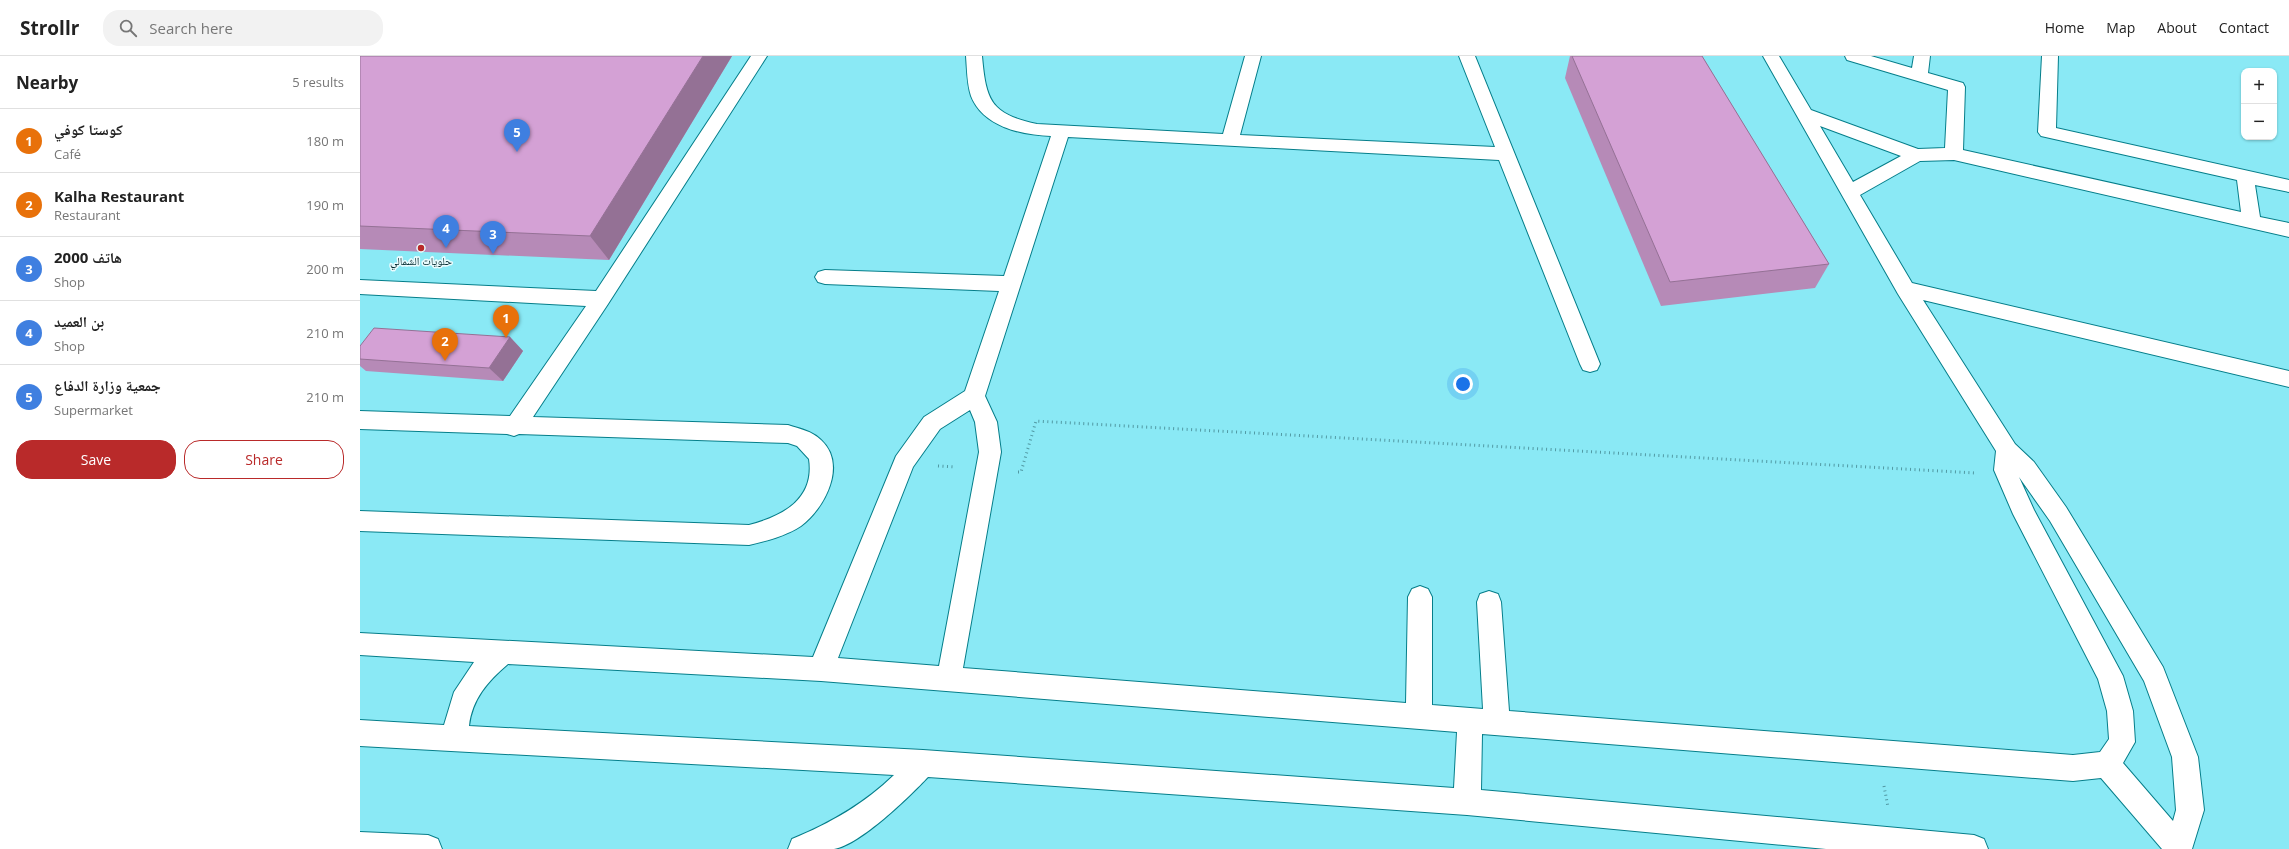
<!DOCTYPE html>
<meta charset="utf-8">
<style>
body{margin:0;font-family:"Open Sans","Noto Naskh Arabic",sans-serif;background:#f2f2f2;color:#222}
.controls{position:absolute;right:12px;top:12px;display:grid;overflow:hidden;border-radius:8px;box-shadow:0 1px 3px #0004}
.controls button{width:36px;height:36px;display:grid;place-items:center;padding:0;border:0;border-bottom:1px solid #e0e0e0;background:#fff;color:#222;font:20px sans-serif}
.you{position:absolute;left:1103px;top:328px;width:14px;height:14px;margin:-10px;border:3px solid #fff;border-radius:50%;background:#1a73e8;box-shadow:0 0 0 6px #1a73e833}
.badge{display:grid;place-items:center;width:26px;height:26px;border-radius:50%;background:#b92a2a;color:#fff;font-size:13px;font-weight:700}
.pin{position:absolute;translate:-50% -33px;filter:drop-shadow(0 1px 2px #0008)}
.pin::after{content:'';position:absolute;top:21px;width:14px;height:12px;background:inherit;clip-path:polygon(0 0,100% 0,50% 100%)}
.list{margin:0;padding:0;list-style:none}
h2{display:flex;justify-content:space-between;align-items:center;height:52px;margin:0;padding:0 16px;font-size:17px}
h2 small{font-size:13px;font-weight:400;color:#767676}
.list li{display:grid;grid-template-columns:26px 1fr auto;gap:12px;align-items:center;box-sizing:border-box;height:64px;padding:0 16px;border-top:1px solid #e0e0e0}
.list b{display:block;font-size:15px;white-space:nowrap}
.list p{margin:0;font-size:13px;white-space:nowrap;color:#767676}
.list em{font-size:13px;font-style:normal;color:#767676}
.actions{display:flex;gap:8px;padding:12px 16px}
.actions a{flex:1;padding:9px 0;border:1px solid #b92a2a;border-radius:16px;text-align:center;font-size:14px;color:#b92a2a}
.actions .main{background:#b92a2a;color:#fff}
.icon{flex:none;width:22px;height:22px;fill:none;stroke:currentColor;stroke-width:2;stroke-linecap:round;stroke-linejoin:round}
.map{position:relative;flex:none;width:1929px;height:793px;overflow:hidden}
header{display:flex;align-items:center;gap:24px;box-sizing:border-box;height:56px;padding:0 20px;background:#fff;border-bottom:1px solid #e0e0e0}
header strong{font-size:19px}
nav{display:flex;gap:22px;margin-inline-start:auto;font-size:14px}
.search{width:280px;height:36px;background:#f2f2f2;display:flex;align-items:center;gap:10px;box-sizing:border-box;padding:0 14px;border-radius:16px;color:#767676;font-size:15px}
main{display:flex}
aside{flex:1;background:#fff}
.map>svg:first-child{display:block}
</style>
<header>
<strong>Strollr</strong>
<div class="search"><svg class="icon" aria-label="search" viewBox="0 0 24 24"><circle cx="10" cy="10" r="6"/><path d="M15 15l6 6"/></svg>Search here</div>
<nav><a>Home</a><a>Map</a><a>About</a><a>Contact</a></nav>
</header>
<main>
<aside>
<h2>Nearby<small>5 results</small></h2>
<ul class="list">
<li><span class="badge" style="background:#e8710a">1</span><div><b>كوستا كوفي</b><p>Café</p></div><em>180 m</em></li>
<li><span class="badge" style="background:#e8710a">2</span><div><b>Kalha Restaurant</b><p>Restaurant</p></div><em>190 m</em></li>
<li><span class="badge" style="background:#3f7fe0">3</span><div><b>هاتف 2000</b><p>Shop</p></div><em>200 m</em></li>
<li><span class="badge" style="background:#3f7fe0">4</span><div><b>بن العميد</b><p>Shop</p></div><em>210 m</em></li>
<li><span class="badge" style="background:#3f7fe0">5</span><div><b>جمعية وزارة الدفاع</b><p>Supermarket</p></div><em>210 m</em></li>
</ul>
<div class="actions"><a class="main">Save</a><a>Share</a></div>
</aside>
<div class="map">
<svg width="1929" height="793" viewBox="0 0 1929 793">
<rect width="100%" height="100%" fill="#8ae9f5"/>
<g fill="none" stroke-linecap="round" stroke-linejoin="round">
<defs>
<g id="service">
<path d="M391 0H407L248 248 173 361 428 369C440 373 452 375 461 384 488 409 464 453 441 470 426 480 406 485 389 489L0 475V455L389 469C423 460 455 443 449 403L437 390 428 387 159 378 154 380 147 378 0 373V355L150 360 226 250 0 238V224L236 235Z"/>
<path d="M606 0H622C626 44 630 58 677 68L863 78 885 0H901L880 79 1135 91 1099 0H1115L1240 308 1237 314 1230 316 1223 314 1220 308 1139 104 708 81 625 340 637 366 641 396 603 612 1046 647 1048 541 1052 533 1060 530 1068 533 1072 541V649L1123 653 1117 546 1120 538 1129 535 1138 538 1141 546 1149 655 1713 699 1740 696 1749 683 1747 655 1738 623 1653 458 1634 414 1636 395 1538 238 1403 0H1419L1451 54 1558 93 1585 92 1588 34 1487 4 1485 0H1511L1552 12 1554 0H1570L1568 17 1603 27 1605 31 1603 94 1881 156 1877 124 1681 80 1678 76 1682 0H1698L1696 72 1929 124V136L1895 129 1900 161 1929 167V181L1594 104 1560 105 1500 139 1552 227 1929 315V331L1563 244 1655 388 1674 406 1706 451 1803 611 1838 701 1844 754 1832 793H1802L1741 722 1713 725 1122 678 1121 734 1614 779 1624 783 1628 793H1466L1107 759 568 721C550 740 500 789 474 793 460 793 443 793 428 793L432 783C471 767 504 748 534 719L0 690V664L84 669 94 636 114 606 0 599V577L453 601 536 400 564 361 605 335 639 235 465 228 458 226 455 221 458 216 465 214 644 220 691 80C662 79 623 71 611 40 607 28 607 13 606 0ZM1460 70 1541 100 1493 126ZM610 354 615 366 619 396 579 610 478 602 553 411 580 373ZM1659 421 1690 465 1784 625 1812 701 1816 754 1813 765 1763 707 1775 686 1773 655 1763 620 1674 454ZM148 608 461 625 1097 676 1094 732 563 694 109 670C112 643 128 625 148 608Z"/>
<path d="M0 776 68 779 78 783 82 793H0Z"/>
</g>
</defs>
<!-- service casing -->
<use href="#service" stroke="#057e8a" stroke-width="2"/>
<!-- path -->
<g stroke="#5199a3" stroke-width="3" stroke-dasharray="1 3.5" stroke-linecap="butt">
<path d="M578 410 595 411"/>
<path d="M658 416H661L676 365 1616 417"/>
<path d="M1524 730 1528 751"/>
</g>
<!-- service -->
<use href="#service" fill="#fff" fill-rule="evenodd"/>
</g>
<!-- wall -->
<g fill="#b68ab7">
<path d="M0 0H372L249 204 0 193Z"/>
<path d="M1210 0H1342L1469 208 1455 232 1301 250 1205 22Z"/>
<path d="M150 281 163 295 143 325 6 315 0 310V290Z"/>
</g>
<!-- shaded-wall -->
<g fill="#947195">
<path d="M343 0H372L249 204 230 180Z"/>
<path d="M150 281 163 295 143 325 129 312Z"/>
</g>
<!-- building -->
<g fill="#d4a1d5" stroke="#947195">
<path d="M0 0H343L230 180 0 170Z"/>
<path d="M1212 0H1342L1469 208 1310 226Z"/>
<path d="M14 272 150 281 129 312 0 303V290Z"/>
</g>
<!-- markers -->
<circle fill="#b92a2a" stroke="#ebfcfe" stroke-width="1.5" cx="61" cy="192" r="4"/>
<g text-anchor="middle" stroke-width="3" stroke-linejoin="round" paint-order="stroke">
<!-- poi labels -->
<g font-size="11" fill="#00292e" stroke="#ebfcfe">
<text x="61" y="209">حلويات الشمالي</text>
</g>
</g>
</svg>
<div class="controls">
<button>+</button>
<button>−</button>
</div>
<div class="you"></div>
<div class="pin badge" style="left:146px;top:282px;background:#e8710a">1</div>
<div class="pin badge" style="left:85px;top:305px;background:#e8710a">2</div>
<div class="pin badge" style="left:133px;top:198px;background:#3f7fe0">3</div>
<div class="pin badge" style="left:86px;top:192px;background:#3f7fe0">4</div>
<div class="pin badge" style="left:157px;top:96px;background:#3f7fe0">5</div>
</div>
</main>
